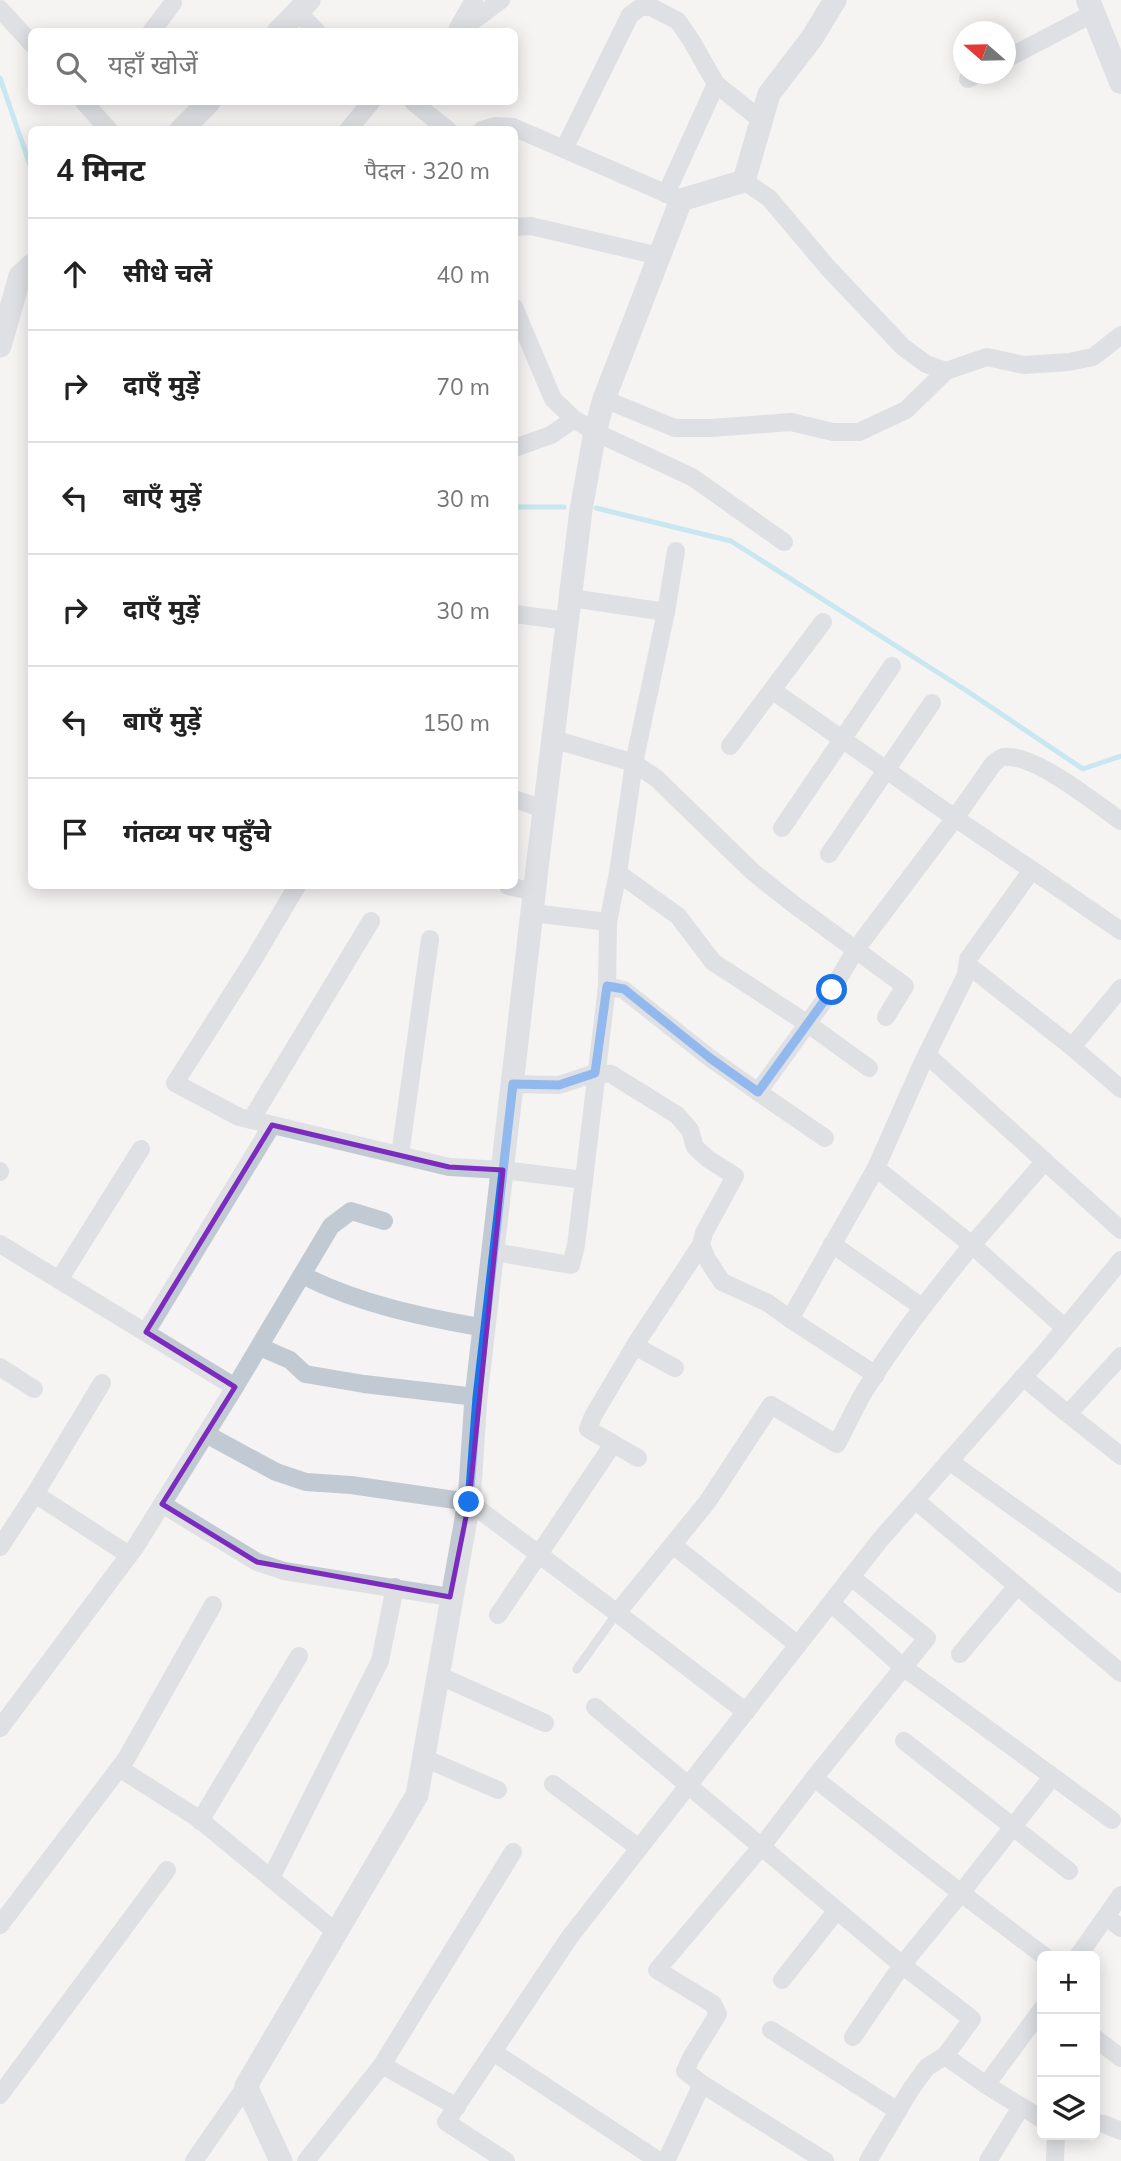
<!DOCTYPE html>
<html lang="hi">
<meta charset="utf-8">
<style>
body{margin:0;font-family:Mulish,"Noto Sans Devanagari",sans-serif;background:#f6f6f6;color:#222}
.controls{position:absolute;right:21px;bottom:21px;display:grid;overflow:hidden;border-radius:10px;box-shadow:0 4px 18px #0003}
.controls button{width:63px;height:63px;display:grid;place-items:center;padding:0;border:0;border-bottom:2px solid #e0e0e0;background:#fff;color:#222;font:35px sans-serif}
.compass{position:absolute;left:953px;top:21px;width:63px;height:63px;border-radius:50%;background:#fff;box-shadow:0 4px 18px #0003;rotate:290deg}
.stop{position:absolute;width:21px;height:21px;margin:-16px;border:5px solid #1a73e8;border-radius:50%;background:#fff}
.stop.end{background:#1a73e8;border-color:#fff;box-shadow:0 2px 7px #0008}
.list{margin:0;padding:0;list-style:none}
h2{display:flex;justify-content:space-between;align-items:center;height:91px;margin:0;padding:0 28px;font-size:30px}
h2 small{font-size:23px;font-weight:400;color:#767676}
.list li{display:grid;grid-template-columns:46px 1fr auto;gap:21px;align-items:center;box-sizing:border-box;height:112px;padding:0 28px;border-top:2px solid #e0e0e0}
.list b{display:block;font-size:26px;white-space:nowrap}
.list em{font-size:23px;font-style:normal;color:#767676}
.icon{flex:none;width:38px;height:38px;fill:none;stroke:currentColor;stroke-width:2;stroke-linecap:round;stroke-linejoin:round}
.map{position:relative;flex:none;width:1121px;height:2161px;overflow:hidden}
.search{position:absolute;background:#fff;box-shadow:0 4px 18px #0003;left:28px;top:28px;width:490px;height:77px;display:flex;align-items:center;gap:18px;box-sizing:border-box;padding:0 24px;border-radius:10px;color:#767676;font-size:26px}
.panel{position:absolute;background:#fff;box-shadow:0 4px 18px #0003;left:28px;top:126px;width:490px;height:763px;border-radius:10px}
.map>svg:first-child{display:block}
</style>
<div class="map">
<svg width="1121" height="2161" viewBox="0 0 1121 2161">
<rect width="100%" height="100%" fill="#f5f3f3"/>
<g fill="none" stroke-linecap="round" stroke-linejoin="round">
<!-- stream -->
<g stroke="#90daee" stroke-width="5">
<path d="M0 78 32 171"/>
<path d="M514 507H564"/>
<path d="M596 508 731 541 967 691 1083 769 1121 756"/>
</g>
<!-- service -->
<path stroke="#c1cad2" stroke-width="9" d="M577 1669 617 1613"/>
<!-- minor -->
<g stroke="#c1cad2" stroke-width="18">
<path d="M0 9 32 44"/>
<path d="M298 12 317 32"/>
<path d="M458 28 474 0"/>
<path d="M151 32 173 3"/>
<path d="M458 32 501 0"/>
<path d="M1006 59 1094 13"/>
<path d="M968 79 978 74"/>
<path d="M84 102 109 130"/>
<path d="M413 102 448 130"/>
<path d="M348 130 371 102"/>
<path d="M482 130 496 126 513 127 681 200"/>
<path d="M564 149 630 15 641 7H651L678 21 691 40 716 84 761 120"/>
<path d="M744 181 769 198 829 269 903 347 926 364 946 371 987 357 1024 365 1069 362 1093 357 1121 335"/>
<path d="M666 194 716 84"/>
<path d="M514 227 531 226 659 256"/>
<path d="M514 307 553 399 574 419 595 432 692 477 784 542"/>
<path d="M604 399 675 428H711L791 422 833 432H859L906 410 946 371"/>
<path d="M514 448 551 435 574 419"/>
<path d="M571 598 666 612 676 551"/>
<path d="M514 614 568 621"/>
<path d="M553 739 634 763 656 778 753 872 792 903 905 986 886 1017"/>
<path d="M730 746 823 622"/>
<path d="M514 799 544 809"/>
<path d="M782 828 892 666"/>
<path d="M829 854 932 703"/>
<path d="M1032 870 955 818 993 764C998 760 1001 756 1008 757 1039 757 1095 803 1121 821"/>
<path d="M618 873 678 916 713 962 808 1024 869 1068"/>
<path d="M297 886 252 962 175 1083 239 1117 449 1167 503 1170 584 1180 576 1245 571 1265 494 1252"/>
<path d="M508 886 534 892"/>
<path d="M532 913 608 922 607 986 624 990 710 1058 758 1092 832 990 856 949 955 818 772 690"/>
<path d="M608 922 618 873 634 763 666 612"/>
<path d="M968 965 1072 1047 1121 1089"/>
<path d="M1072 1047 1121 988"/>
<path d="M927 1055 1121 1230"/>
<path d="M513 1084 559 1085 595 1073 611 1074 677 1115 690 1130 695 1147 708 1159 735 1176 704 1233 701 1245 707 1259 722 1282 768 1303 790 1319"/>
<path d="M758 1092 825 1138"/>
<path d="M251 1120 371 921"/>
<path d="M400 1155 430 939"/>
<path d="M1045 1161 972 1245 876 1168 922 1064 966 975 968 959 1032 870 1121 931"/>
<path d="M0 1172V1171"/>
<path d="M584 1180 607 986"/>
<path d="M0 1244 235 1387 136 1546 0 1728"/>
<path d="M832 1244 922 1307"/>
<path d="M302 1275C359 1304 422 1317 485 1328"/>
<path d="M59 1280 141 1149"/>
<path d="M146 1332 272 1125"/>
<path d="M635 1346 675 1368"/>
<path d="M260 1347 290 1360 305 1374 364 1384 476 1397"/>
<path d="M0 1367 34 1389"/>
<path d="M876 1375 790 1319 876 1168"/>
<path d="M1023 1377 1068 1414 1121 1356"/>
<path d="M235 1387 331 1226 351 1211 384 1221"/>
<path d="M1068 1414 1121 1456"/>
<path d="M206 1434 276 1472 306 1482 351 1485 469 1502 617 1613"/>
<path d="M638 1458 588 1429 593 1416 637 1342 701 1245"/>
<path d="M949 1461 1121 1584"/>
<path d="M35 1494 129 1555"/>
<path d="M915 1500 1121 1673"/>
<path d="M162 1504 257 1562 284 1571 450 1597"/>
<path d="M673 1545 798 1645"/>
<path d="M0 1547 35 1494 102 1383"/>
<path d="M851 1577 927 1638 814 1778 961 1893 1052 1777"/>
<path d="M831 1603 903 1667 1112 1820"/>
<path d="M498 1615 613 1444"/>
<path d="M960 1654 1017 1586"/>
<path d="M438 1675 545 1723"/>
<path d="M595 1707 902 1965 853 2037"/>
<path d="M746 1712 617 1613 708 1501 771 1405 837 1444C846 1427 854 1409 864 1392 896 1340 934 1292 972 1245L1065 1328"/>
<path d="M904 1741 1069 1871"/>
<path d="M424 1758 498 1790"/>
<path d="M119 1768 199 1819 337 1933"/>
<path d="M814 1778 762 1846 657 1970 713 2004 718 2014 691 2058 685 2071 702 2084 825 2161"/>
<path d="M553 1784 639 1848"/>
<path d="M200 1821 299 1656"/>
<path d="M271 1878 380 1661 395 1587"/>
<path d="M1106 1917 1121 1928"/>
<path d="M0 1925 126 1759 213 1605"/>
<path d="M1078 1956 1121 1895"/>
<path d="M782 1980 837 1910"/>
<path d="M771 2030 898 2111"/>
<path d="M1095 2038 1121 2058"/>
<path d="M493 2052 659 2161"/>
<path d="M945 2056 972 2019 902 1965 961 1893 1044 1956"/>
<path d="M382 2065 513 1852"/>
<path d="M986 2085 1042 2009"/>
<path d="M0 2095 167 1870"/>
<path d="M1095 2123 1104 2124 1121 2131"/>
<path d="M194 2161 246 2086"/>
<path d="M306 2161 382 2065 457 2107"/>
<path d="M506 2161 446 2122 569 1938 851 1577 880 1540 1047 1350 1121 1260"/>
<path d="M666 2161 702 2084"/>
<path d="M868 2161 911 2089 927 2067 945 2056 986 2085 1042 2119"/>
<path d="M988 2161 1021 2107"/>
<path d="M1055 2161 1056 2135"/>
</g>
<!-- tertiary -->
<g stroke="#c1cad2" stroke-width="23">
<path d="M278 32 309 0"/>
<path d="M181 130 209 102"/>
<path d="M0 346 20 276 32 265"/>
<path d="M281 2161 246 2086 417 1795 469 1502 476 1397 538 860 581 510 595 432 604 399 681 200 744 181 769 94 812 38 835 0"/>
</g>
<!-- secondary -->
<path stroke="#c1cbd6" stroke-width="24" d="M1088 0 1121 82"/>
</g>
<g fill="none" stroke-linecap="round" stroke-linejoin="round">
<!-- route -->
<path stroke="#1a73e8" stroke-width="9" d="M469 1502 477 1397 513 1084 559 1085 595 1073 607 986 624 989 710 1058 758 1092 832 990"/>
</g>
<!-- marked area -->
<path d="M0 0H1121V2161H0ZM272 1125 449 1167 503 1170 469 1502 450 1597 257 1562 162 1504 235 1387 146 1332Z" fill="#f5f3f3" fill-opacity=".55" fill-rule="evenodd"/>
<path fill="none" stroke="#7b2cbf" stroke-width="5" stroke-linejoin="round" d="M272 1125 449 1167 503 1170 469 1502 450 1597 257 1562 162 1504 235 1387 146 1332Z"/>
</svg>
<div class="controls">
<button>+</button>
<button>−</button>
<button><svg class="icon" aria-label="layers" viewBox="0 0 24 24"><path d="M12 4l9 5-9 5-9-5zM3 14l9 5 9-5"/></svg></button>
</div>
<svg class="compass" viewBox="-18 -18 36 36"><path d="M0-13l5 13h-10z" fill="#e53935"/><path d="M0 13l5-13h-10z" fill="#767676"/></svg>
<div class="stop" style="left:832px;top:990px"></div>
<div class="stop end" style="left:469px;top:1502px"></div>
<div class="search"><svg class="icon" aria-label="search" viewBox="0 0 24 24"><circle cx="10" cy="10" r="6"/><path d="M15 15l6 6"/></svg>यहाँ खोजें</div>
<section class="panel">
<h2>4 मिनट<small>पैदल · 320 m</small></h2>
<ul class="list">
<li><svg class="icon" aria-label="ahead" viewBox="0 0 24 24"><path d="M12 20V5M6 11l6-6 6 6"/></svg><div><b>सीधे चलें</b></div><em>40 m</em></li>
<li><svg class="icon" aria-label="right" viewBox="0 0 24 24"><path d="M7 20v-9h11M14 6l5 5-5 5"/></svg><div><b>दाएँ मुड़ें</b></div><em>70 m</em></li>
<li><svg class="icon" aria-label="left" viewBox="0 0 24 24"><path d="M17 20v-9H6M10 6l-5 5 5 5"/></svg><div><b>बाएँ मुड़ें</b></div><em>30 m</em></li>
<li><svg class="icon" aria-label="right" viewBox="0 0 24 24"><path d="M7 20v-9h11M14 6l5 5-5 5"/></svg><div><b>दाएँ मुड़ें</b></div><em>30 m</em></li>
<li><svg class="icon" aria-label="left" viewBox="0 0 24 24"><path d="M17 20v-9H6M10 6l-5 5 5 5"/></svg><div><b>बाएँ मुड़ें</b></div><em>150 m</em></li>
<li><svg class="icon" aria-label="arrive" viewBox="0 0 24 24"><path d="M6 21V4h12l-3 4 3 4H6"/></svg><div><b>गंतव्य पर पहुँचे</b></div></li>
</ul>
</section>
</div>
